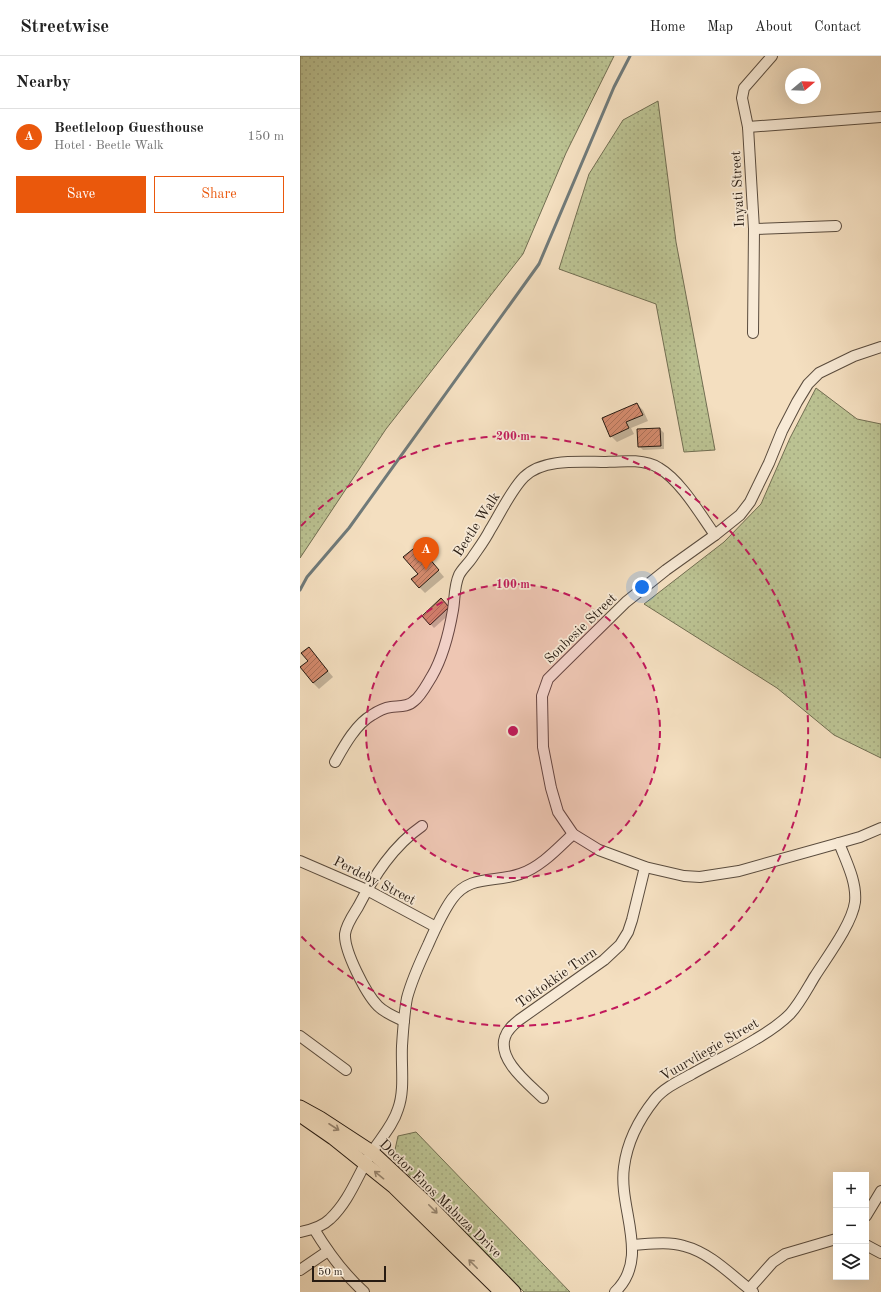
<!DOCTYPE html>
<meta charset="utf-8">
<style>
body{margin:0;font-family:"Old Standard TT",serif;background:#f2f2f2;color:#222}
.controls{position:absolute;right:12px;bottom:12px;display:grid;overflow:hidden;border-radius:0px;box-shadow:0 4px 16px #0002}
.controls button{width:36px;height:36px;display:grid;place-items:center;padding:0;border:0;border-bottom:1px solid #e0e0e0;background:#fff;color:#222;font:20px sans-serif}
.compass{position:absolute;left:485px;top:12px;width:36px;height:36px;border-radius:50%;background:#fff;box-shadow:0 4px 16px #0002;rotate:71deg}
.scale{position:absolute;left:12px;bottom:10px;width:74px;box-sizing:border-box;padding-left:4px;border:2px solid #271b12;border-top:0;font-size:11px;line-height:14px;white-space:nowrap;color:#271b12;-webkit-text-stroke:3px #f8ead6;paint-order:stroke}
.you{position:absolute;left:342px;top:531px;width:14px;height:14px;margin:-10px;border:3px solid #fff;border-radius:50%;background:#1a73e8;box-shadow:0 0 0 6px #1a73e833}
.badge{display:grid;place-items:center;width:26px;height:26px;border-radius:50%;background:#ea580c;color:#fff;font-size:13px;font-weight:700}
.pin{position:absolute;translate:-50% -33px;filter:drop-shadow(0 1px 2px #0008)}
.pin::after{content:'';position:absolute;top:21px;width:14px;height:12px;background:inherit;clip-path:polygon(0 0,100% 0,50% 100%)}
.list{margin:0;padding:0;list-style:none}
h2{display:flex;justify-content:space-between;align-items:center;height:52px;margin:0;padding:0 16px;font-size:17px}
h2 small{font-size:13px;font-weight:400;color:#767676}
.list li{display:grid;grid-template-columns:26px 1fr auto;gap:12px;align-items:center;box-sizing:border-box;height:56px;padding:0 16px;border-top:1px solid #e0e0e0}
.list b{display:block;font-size:15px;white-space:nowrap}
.list p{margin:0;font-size:13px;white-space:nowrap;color:#767676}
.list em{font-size:13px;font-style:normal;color:#767676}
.actions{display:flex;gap:8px;padding:12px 16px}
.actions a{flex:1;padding:9px 0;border:1px solid #ea580c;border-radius:0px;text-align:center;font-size:14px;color:#ea580c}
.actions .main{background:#ea580c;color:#fff}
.icon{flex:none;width:22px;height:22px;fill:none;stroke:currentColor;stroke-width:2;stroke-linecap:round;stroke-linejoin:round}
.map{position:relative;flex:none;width:581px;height:1236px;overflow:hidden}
header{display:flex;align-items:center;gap:24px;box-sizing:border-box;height:56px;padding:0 20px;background:#fff;border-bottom:1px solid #e0e0e0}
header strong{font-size:19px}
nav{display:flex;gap:22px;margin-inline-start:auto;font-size:14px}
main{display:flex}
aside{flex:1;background:#fff}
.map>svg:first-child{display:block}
</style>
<header>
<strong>Streetwise</strong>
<nav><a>Home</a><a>Map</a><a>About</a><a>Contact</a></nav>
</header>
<main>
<aside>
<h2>Nearby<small></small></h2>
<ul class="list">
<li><span class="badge">A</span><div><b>Beetleloop Guesthouse</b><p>Hotel · Beetle Walk</p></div><em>150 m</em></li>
</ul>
<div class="actions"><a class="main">Save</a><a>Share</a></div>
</aside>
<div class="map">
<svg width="581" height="1236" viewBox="0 0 581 1236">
<defs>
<pattern id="grass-dots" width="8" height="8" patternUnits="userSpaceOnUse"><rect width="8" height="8" fill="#bbc292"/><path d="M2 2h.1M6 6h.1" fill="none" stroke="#a1a67d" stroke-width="1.8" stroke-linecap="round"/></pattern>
<pattern id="building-hatch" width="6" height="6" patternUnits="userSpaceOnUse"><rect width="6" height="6" fill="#d48b6e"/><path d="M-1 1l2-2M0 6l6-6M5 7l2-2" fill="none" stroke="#ac7159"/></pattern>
</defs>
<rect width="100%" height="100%" fill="#f4dfc0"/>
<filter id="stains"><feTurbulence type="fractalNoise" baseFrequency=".005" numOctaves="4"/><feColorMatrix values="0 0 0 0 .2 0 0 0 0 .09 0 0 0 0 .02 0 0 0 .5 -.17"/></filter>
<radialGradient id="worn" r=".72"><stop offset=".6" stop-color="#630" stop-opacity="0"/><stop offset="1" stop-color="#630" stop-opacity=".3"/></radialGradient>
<!-- grass -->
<g fill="url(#grass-dots)" stroke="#716e52">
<path d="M0 0H314L266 97 223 198 86 373 0 502Z"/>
<path d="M358 45 376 186 415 394 384 396 356 248 259 213 289 118 323 64Z"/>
<path d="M516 332 557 363 581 368V702L534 679 477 632 344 548 424 486 461 448 490 382Z"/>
<path d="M116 1076 270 1236H224L93 1103 98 1080Z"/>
</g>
<!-- shadow -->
<g fill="#0003">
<path d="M337 348 343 354 348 365 331 372 334 378 317 386 311 380Z"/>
<path d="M360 373 364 377V393L343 394 339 390Z"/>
<path d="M123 496 144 521 125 537 119 531V518Z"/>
<path d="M145 547 152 556 134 572 123 560Z"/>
<path d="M9 592 33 621 19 633 13 627 9 606Z"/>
</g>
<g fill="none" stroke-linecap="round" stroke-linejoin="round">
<!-- stream -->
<path stroke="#707a79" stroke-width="3" d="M0 534 7 521 49 472 239 208 314 31 330 0"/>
</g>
<!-- building -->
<g fill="url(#building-hatch)" stroke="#271b12">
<path d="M337 347 343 359 326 366 329 372 310 381 302 362Z"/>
<path d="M360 372 361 390 338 391 337 373Z"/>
<path d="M118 489 139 514 119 532 111 523 118 518 103 501Z"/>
<path d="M141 542 149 551 130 569 122 560Z"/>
<path d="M9 591 28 615 13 627 0 611 8 605 1 597Z"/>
</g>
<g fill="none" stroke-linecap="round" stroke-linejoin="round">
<defs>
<g id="minor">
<path d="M448 71 581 61"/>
<path d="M454 173 536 170"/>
<path d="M453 277 454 173 448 71 442 42 444 32 472 0"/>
<path d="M581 291 554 300 519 317 508 328 497 346 482 375 469 407 450 446 440 459 415 479 366 514 326 546 259 612 248 623 242 640 243 691 251 732 258 756 273 778 299 794 345 811 384 820 400 821 439 815 539 787 560 781 581 772"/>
<path d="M35 706C44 690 56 668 72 659 78 655 84 652 91 651 99 650 108 651 114 645 121 640 127 628 132 620 143 601 149 577 153 554 155 542 154 530 159 519 162 513 168 508 172 502 178 493 185 484 190 474 200 458 211 434 224 421 243 402 281 406 306 406 323 405 345 403 359 412 381 425 400 458 415 479"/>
<path d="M0 805 67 834 136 871"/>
<path d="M104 965C95 961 85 957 78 950 66 938 44 895 45 878 46 869 53 859 58 851 74 820 93 790 122 770"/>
<path d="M0 980 46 1014"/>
<path d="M243 1042C229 1028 197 1004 205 981 207 974 213 969 219 964L304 904 320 889 328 876 332 864 345 811"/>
<path d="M566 1160 581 1135"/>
<path d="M14 1173C28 1196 44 1218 64 1236"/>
<path d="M0 1176C11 1174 22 1171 30 1163 49 1145 57 1121 70 1099 79 1084 93 1070 98 1053 105 1034 101 1011 102 990 103 974 104 958 107 942 112 923 120 906 128 889 135 873 142 857 152 843 170 818 195 827 220 818 241 811 258 792 273 778"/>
<path d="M332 1189C349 1188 368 1185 384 1190 411 1197 432 1220 453 1236"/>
<path d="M566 1189 581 1197"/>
<path d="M0 1214 28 1195"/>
<path d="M449 1233 473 1206 485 1198 536 1183"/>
<path d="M315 1236C351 1202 318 1153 324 1111 327 1087 339 1063 355 1043 364 1032 379 1025 392 1018 413 1006 435 996 456 983 468 976 480 968 490 958 500 947 507 933 515 920 527 901 552 868 555 846 557 826 546 805 539 787"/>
</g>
<g id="major">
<path d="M0 1051 20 1062 72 1096 132 1152 214 1236"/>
<path d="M0 1059 33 1082 94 1131 201 1236"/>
</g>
</defs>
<!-- minor casing -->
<use href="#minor" stroke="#5a4c3e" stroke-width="12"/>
<!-- major casing -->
<use href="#major" stroke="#271b12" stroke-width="15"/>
<!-- minor -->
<use href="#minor" stroke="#f8ead6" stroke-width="10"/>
<!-- major -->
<use href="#major" stroke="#f4dfc0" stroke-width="13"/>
</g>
<!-- one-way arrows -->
<defs><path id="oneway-shaft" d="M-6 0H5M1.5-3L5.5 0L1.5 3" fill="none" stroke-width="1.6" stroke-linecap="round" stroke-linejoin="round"/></defs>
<g stroke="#988772">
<use href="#oneway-shaft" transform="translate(34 1071) rotate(33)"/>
<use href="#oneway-shaft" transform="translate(79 1119) rotate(-141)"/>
<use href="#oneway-shaft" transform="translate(133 1153) rotate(45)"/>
<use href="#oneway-shaft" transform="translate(173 1208) rotate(-135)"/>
</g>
<!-- distance rings -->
<circle cx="213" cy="675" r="147" fill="#c2185b" fill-opacity=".12"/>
<g fill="none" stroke="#c2185b" stroke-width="2" stroke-dasharray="7 5">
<circle cx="213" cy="675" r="147"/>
<path d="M1 470A295 295 0 1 1 1 880"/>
</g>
<g text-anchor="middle" stroke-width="3.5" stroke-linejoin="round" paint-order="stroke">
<!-- street labels -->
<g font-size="14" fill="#271b12" stroke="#f8ead6">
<text transform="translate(437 133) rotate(-93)" y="5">Inyati Street</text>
<text transform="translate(176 468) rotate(-57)" y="5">Beetle Walk</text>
<text transform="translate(280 572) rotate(-44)" y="5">Sonbesie Street</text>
<text transform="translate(75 824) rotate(27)" y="5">Perdeby Street</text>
<text transform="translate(256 921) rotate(-35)" y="5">Toktokkie Turn</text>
<text transform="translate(409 993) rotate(-30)" y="5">Vuurvliegie Street</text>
<text transform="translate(141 1142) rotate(44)" y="5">Doctor Enos Mabuza Drive</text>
</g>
</g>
<circle cx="213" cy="675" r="6" fill="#c2185b" stroke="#f8ead6" stroke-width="2"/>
<g font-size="12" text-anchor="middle" font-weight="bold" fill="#c2185b" stroke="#f8ead6" stroke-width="3.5" stroke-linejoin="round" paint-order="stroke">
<text x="213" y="384">200 m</text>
<text x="213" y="532">100 m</text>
</g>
<rect width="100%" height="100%" filter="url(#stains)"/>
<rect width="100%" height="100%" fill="url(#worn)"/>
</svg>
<div class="controls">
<button>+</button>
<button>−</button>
<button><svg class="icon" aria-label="layers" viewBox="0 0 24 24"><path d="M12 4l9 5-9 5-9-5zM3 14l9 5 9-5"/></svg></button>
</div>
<svg class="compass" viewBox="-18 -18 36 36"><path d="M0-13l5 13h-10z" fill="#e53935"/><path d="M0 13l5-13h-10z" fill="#767676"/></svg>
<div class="scale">50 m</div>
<div class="you"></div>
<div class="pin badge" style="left:126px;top:514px">A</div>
</div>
</main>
